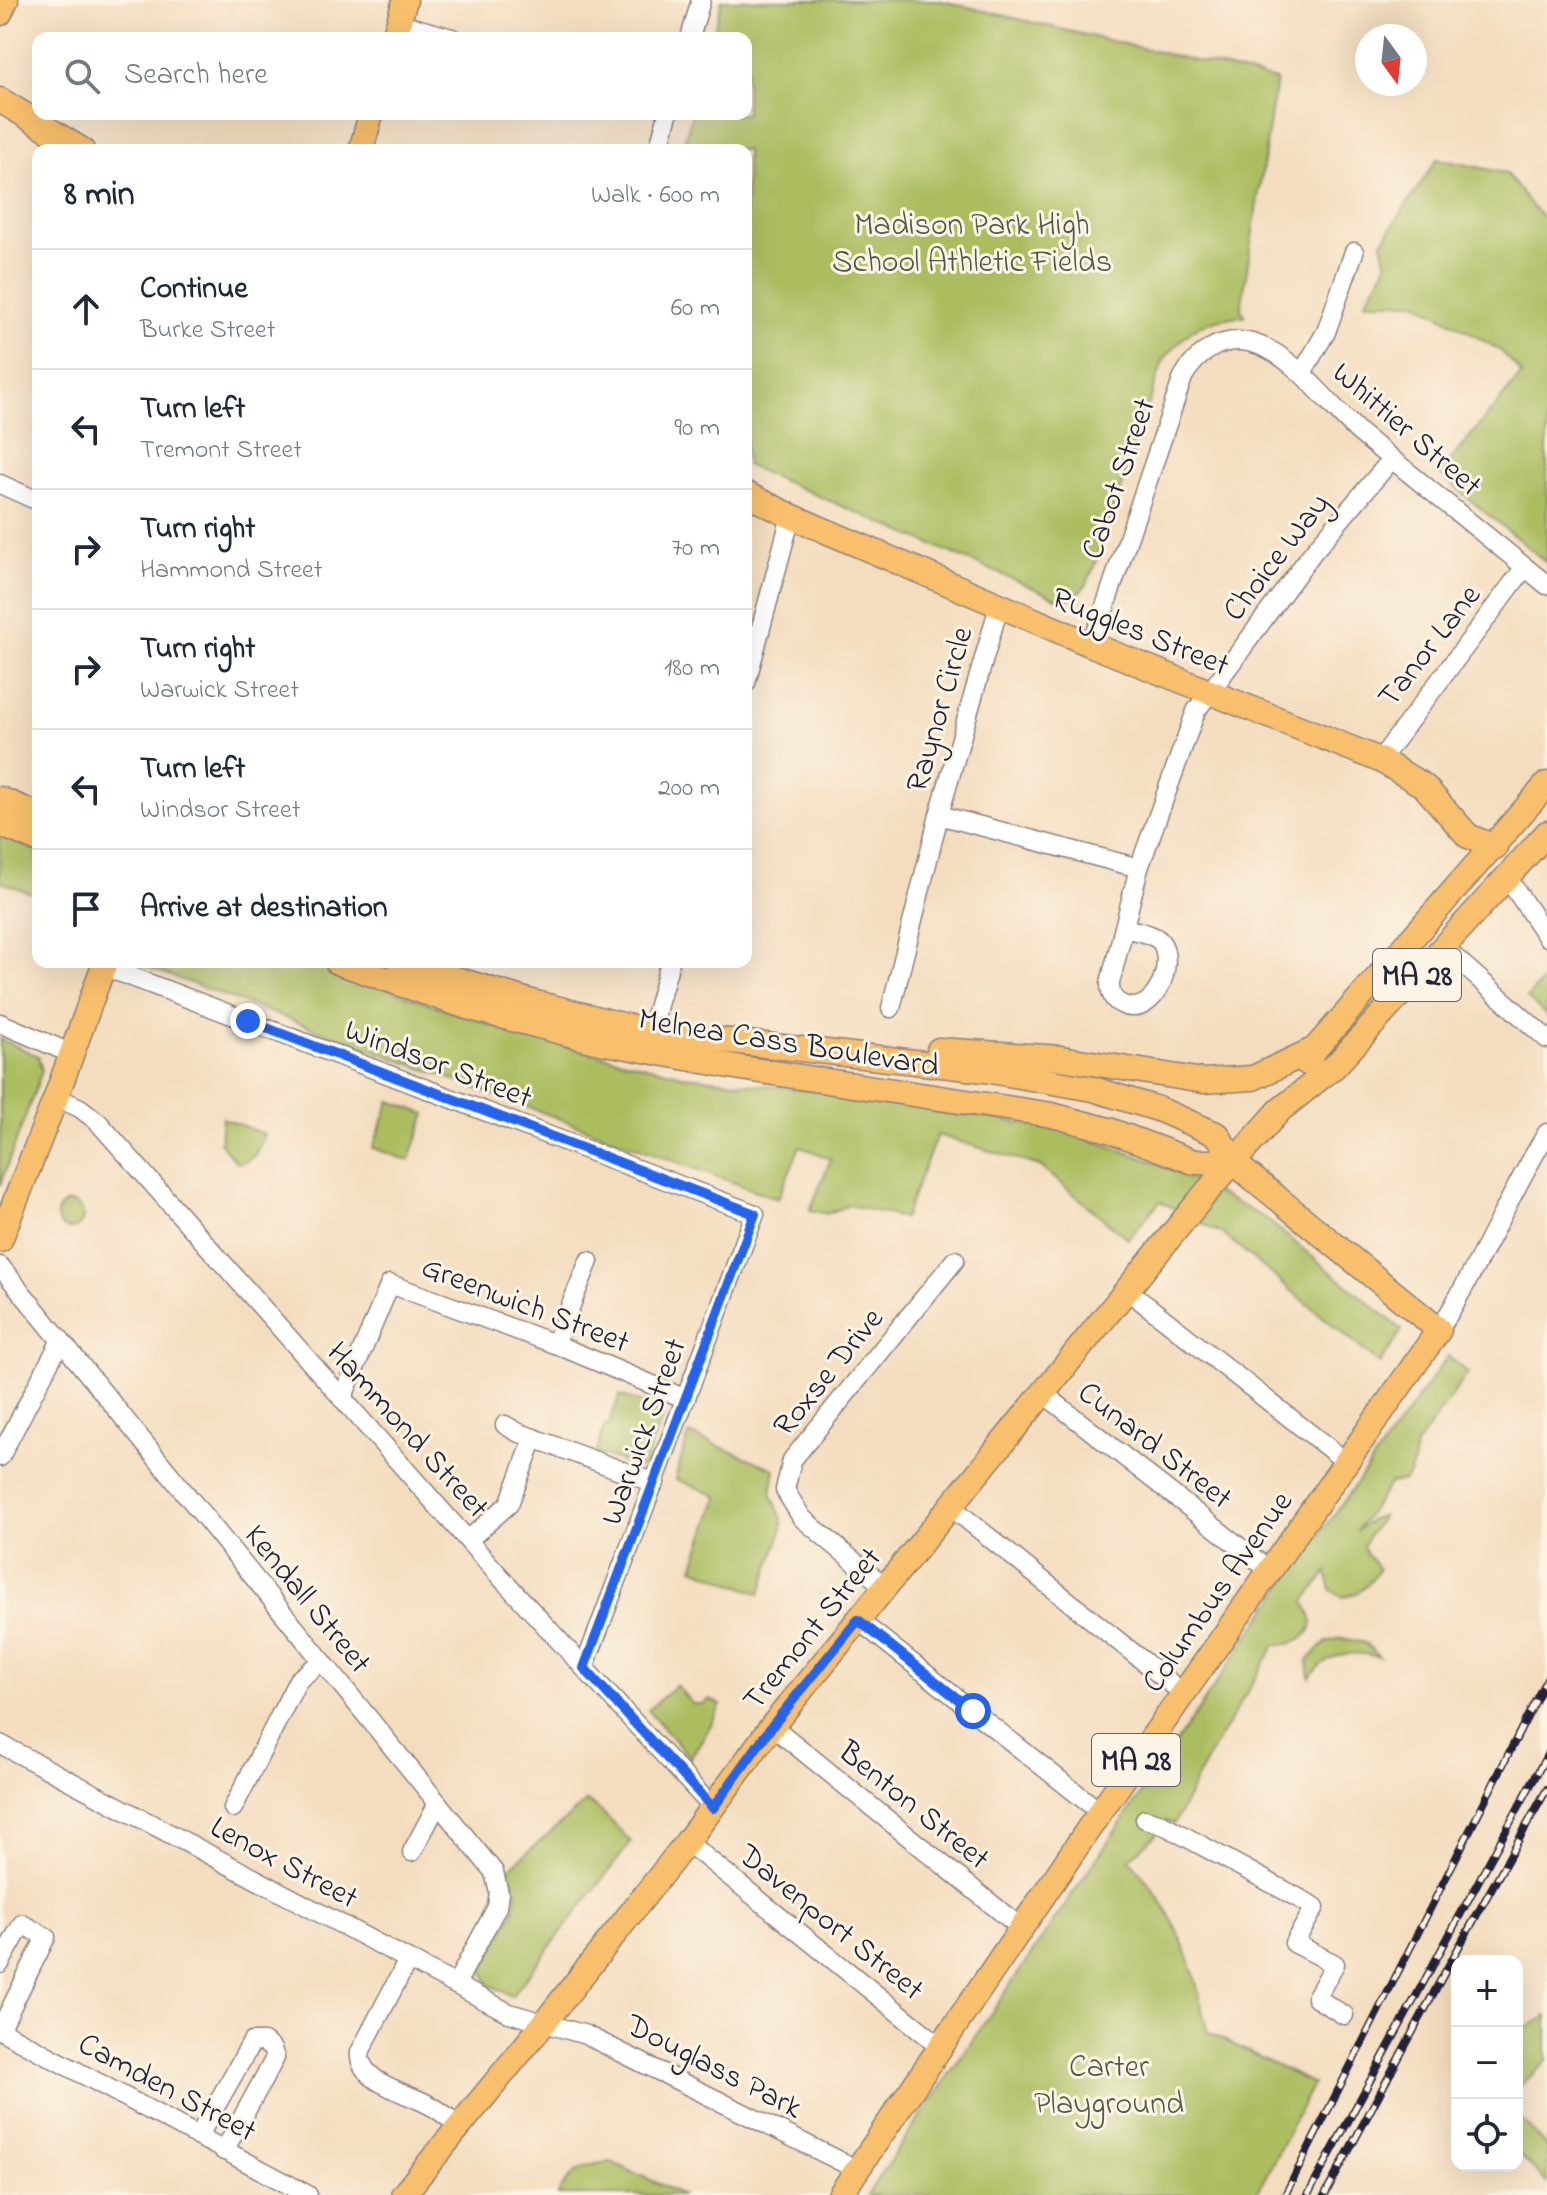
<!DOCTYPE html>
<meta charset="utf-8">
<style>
body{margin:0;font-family:"Indie Flower",sans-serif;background:#f2f2f3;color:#1f2937}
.controls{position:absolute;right:24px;bottom:24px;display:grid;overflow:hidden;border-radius:16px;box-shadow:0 8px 32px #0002}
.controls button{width:72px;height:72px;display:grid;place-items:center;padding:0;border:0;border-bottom:2px solid #e0e1e3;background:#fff;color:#1f2937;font:40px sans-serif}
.compass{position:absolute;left:1355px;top:24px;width:72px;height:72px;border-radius:50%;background:#fff;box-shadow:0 8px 32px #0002;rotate:165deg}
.stop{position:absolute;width:24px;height:24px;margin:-18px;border:6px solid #2563eb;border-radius:50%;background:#fff}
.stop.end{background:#2563eb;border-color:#fff;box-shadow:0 2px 8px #0008}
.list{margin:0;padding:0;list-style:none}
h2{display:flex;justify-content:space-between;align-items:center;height:104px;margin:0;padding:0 32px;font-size:34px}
h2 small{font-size:26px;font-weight:400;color:#747a83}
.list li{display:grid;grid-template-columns:52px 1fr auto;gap:24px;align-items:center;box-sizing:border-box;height:120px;padding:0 32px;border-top:2px solid #e0e1e3}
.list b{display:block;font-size:30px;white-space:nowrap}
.list p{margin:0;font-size:26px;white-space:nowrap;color:#747a83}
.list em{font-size:26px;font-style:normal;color:#747a83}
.icon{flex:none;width:44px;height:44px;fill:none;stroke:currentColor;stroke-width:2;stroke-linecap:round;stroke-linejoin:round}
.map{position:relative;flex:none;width:1547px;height:2195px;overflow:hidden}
.search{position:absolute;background:#fff;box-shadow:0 8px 32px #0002;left:32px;top:32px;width:720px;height:88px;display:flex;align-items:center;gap:20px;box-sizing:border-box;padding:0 28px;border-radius:16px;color:#747a83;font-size:30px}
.panel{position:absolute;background:#fff;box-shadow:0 8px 32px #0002;left:32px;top:144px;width:720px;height:824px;border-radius:16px}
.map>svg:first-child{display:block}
</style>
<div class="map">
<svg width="1547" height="2195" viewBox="0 0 1547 2195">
<rect width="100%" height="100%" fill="#fcf5e5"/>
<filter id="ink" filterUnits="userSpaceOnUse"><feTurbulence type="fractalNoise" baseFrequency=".0125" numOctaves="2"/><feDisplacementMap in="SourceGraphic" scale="16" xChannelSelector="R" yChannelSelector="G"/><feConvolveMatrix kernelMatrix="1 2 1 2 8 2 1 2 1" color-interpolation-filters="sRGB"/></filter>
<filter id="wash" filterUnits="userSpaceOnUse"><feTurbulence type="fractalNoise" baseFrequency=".006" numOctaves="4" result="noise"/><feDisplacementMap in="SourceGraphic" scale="32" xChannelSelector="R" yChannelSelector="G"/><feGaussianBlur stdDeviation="1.8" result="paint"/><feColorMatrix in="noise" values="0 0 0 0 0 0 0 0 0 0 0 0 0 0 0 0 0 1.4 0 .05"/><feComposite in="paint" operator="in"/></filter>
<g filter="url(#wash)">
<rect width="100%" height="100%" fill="#f4ddbf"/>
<!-- green -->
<g fill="#acbd60" stroke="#67704e" stroke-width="2">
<path d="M722 0H938L1276 80 1241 309 1245 316C1202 319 1189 328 1163 361L1099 553C1091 574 1086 598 1061 600L746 465V150H682L692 114H746V38H712Z"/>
<path d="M1437 159 1506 173 1534 209 1547 220V563L1439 474 1522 374 1501 351 1416 302H1365L1387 265 1382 242Z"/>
<path d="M0 836 38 851V896L0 881Z"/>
<path d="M133 962H313L519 1035 687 1076 877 1099 1063 1130 1163 1165 1265 1218 1402 1330 1380 1364 1223 1234 1160 1201 1128 1239 1040 1166 937 1135 904 1218 849 1205 827 1214 810 1210 831 1159 800 1146 778 1199Z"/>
<path d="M1544 979 1547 983V1016L1527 998Z"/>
<path d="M0 1039 38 1056 42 1071 0 1185Z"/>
<path d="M390 1101 426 1114 409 1161 373 1148Z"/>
<path d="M222 1118 264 1134C258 1150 255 1162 237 1163L220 1143Z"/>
<circle cx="70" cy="1216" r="13"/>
<path d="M1448 1356 1468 1373 1415 1447 1414 1463 1409 1475 1403 1481 1390 1483 1356 1532 1372 1519 1382 1516 1363 1545 1366 1553 1379 1569C1368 1584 1361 1596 1341 1597L1331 1590 1327 1572 1305 1601 1313 1621C1310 1640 1293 1645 1275 1645L1206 1761 1174 1824 1165 1820 1157 1834 1129 1859C1160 1893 1182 1933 1195 1978 1200 1996 1202 2014 1208 2032L1313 2084 1256 2195H867L1271 1603Z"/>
<path d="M620 1395 661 1410 663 1415 644 1467 640 1468 596 1453 605 1426H608Z"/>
<path d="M689 1434 775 1469 771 1493 782 1519V1530L760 1594 693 1568 718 1496 675 1479Z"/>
<path d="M1341 1638 1365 1643 1379 1657C1350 1650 1327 1652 1310 1678L1308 1660 1327 1642Z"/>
<path d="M676 1685 692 1704H702L710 1699 721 1705 707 1732 690 1758 648 1710Z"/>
<path d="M587 1801 604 1814 631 1842 512 1996 488 1984 483 1969 514 1912 517 1892 508 1869Z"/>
<path d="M1547 2016V2061L1517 2089V2034Z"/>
<path d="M1517 2115 1547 2147V2183L1517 2152Z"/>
<path d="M611 2162 683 2195H558C571 2170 584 2164 611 2162Z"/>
</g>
</g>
<g filter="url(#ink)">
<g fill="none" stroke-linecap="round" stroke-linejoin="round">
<defs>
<g id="minor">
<path d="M398 23 452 38"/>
<path d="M690 38 701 0"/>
<path d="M658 150 668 114"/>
<path d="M1302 373 1326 332 1354 252"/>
<path d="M0 484 38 501"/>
<path d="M1092 645 1183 377C1197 353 1220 337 1248 342 1293 351 1328 406 1361 434 1423 485 1485 535 1547 585"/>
<path d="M746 683 791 516"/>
<path d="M1380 760 1525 567"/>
<path d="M939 815 1139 868"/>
<path d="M1507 877 1547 937"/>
<path d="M1124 928C1135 931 1152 933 1160 941 1177 961 1155 1021 1121 1004 1112 1000 1110 993 1110 983L1139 868 1196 711 1313 552 1392 459"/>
<path d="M1443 947 1547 1039"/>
<path d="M103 966 755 1214 584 1668"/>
<path d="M891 1008 939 815 999 606"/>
<path d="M0 1023 72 1054"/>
<path d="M648 1041 670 962"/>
<path d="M56 1097 80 1108 98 1122 495 1571 713 1808"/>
<path d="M0 1266 494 1872 499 1893 497 1907 456 1984"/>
<path d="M1127 1290 1345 1461"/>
<path d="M1439 1330C1479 1266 1508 1197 1547 1133"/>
<path d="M555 1344 589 1261"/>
<path d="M1044 1394 1269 1570"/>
<path d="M342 1399 390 1284 555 1344 686 1399"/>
<path d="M505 1425 517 1432 655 1483"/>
<path d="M0 1457 61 1340"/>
<path d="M950 1506 1183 1693"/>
<path d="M468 1540 509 1504 534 1438"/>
<path d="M885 1587 802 1518 785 1490 792 1460 955 1260"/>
<path d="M858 1620 1100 1812"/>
<path d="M772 1726 1021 1928"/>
<path d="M0 1744 509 2013 586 2035 856 2169"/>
<path d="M233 1808 298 1680 322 1661"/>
<path d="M1145 1819 1162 1824 1315 1907 1294 1943 1335 1964 1316 1998 1344 2015"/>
<path d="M687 1842 940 2046"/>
<path d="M412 1852 438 1803"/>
<path d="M408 1960 360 2052C357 2083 410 2093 433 2107 442 2112 451 2120 459 2126"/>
<path d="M0 1964 22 1924 46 1937 0 2030 308 2195"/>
<path d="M198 2137 252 2042H264L272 2049 275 2058 224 2151"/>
</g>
<g id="major">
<path d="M0 13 6 0"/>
<path d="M394 38 405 0"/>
<path d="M0 100 82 150"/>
<path d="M361 150 371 114"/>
<path d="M746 494 791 516 1092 645 1380 760 1424 786 1468 836 1495 847"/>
<path d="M0 799 38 815"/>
<path d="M0 824 38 840"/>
<path d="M337 962 467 1007 595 1041 741 1068 1052 1115 1109 1130 1194 1162H1233"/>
<path d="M400 962 532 1002 650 1032 985 1070 1093 1089 1158 1109 1218 1135 1233 1162 1439 1330 1100 1812 840 2195"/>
<path d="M939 1050 1061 1058 1203 1081 1253 1078 1315 1049"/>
<path d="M1307 1063 1315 1049 1547 784"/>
<path d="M0 1240 56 1097 105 962"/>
<path d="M403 2195 545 2022 687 1842 772 1726 1205 1194 1280 1110 1335 1066 1547 833"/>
</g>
</defs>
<!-- minor casing -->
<use href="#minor" stroke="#8b807d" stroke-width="21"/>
<!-- major casing -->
<use href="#major" stroke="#8b807d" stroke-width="27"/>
<!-- minor -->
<use href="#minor" stroke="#fff" stroke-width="18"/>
<!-- major -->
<use href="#major" stroke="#f8bf6c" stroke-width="24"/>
<defs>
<g id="rail">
<path d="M1285 2195 1547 1678"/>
<path d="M1308 2195 1547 1755"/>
<path d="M1325 2195 1445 1972 1547 1789"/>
</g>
</defs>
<!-- rail casing -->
<use href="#rail" stroke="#22223b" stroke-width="8"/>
<!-- rail -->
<use href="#rail" stroke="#fcf5e5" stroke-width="5" stroke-dasharray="15" stroke-linecap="butt"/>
</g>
</g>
<g fill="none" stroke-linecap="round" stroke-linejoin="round" filter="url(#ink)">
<!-- route -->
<path stroke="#2563eb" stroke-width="10" d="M248 1021 755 1214 584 1668 713 1808 772 1726 858 1620 973 1711"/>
</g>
<g text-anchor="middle" stroke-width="6" stroke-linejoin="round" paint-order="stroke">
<!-- shield labels -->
<g fill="#fcf5e5" stroke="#63616e" stroke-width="2">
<rect x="1373" y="949" width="88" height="52" rx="6"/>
<rect x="1092" y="1734" width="88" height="52" rx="6"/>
</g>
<g font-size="30" font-weight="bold" fill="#22223b">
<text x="1417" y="985">MA 28</text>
<text x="1136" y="1770">MA 28</text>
</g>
<!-- park labels -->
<g font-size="32" fill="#525848" stroke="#fcf5e5">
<text x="972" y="234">Madison Park High<tspan x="972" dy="37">School Athletic Fields</tspan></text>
<text x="1109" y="2076">Carter<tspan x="1109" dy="37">Playground</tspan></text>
</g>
<!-- street labels -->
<g font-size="32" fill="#22223b" stroke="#fcf5e5">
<text transform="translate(1408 428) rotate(41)" y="11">Whittier Street</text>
<text transform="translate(1117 478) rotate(-71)" y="11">Cabot Street</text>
<text transform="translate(1275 556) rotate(-52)" y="11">Choice Way</text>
<text transform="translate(1141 630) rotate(22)" y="11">Ruggles Street</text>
<text transform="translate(1428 645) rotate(-52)" y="11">Tanor Lane</text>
<text transform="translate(938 709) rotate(-74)" y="11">Raynor Circle</text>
<text transform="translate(789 1041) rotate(9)" y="11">Melnea Cass Boulevard</text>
<text transform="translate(439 1062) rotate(21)" y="11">Windsor Street</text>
<text transform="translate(526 1303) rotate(21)" y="11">Greenwich Street</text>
<text transform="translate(827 1371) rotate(-51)" y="11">Roxse Drive</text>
<text transform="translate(409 1429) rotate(48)" y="11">Hammond Street</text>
<text transform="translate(642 1431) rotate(-70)" y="11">Warwick Street</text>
<text transform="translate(1156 1444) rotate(38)" y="11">Cunard Street</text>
<text transform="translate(1216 1591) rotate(-55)" y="11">Columbus Avenue</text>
<text transform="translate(309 1598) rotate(51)" y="11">Kendall Street</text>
<text transform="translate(811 1628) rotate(-51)" y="11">Tremont Street</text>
<text transform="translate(915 1804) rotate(39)" y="11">Benton Street</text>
<text transform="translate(285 1861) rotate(28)" y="11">Lenox Street</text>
<text transform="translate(832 1921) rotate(39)" y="11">Davenport Street</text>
<text transform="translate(715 2065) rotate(27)" y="11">Douglass Park</text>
<text transform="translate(168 2086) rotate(28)" y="11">Camden Street</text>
</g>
</g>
</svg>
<div class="controls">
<button>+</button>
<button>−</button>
<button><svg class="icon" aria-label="locate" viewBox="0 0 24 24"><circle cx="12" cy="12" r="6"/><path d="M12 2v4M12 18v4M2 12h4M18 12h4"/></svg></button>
</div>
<svg class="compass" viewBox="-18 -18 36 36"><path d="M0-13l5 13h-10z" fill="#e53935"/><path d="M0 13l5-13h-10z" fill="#747a83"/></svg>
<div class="stop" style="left:973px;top:1711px"></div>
<div class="stop end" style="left:248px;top:1021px"></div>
<div class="search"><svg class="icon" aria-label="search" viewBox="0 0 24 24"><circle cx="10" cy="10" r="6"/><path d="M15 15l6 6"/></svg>Search here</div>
<section class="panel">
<h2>8 min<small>Walk · 600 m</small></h2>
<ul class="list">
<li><svg class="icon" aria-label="ahead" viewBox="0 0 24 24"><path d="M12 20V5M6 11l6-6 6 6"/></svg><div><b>Continue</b><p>Burke Street</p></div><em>60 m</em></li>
<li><svg class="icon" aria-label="left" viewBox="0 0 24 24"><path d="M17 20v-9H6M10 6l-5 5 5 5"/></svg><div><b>Turn left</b><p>Tremont Street</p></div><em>90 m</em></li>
<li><svg class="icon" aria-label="right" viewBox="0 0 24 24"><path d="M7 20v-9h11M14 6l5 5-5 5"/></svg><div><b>Turn right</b><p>Hammond Street</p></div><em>70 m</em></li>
<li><svg class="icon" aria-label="right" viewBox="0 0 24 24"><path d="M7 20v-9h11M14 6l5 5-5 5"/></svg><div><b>Turn right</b><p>Warwick Street</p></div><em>180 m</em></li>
<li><svg class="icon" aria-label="left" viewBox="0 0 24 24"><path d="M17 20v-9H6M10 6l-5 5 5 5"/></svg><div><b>Turn left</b><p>Windsor Street</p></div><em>200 m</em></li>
<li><svg class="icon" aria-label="arrive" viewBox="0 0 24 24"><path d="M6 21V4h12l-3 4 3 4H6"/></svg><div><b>Arrive at destination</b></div></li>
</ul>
</section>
</div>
